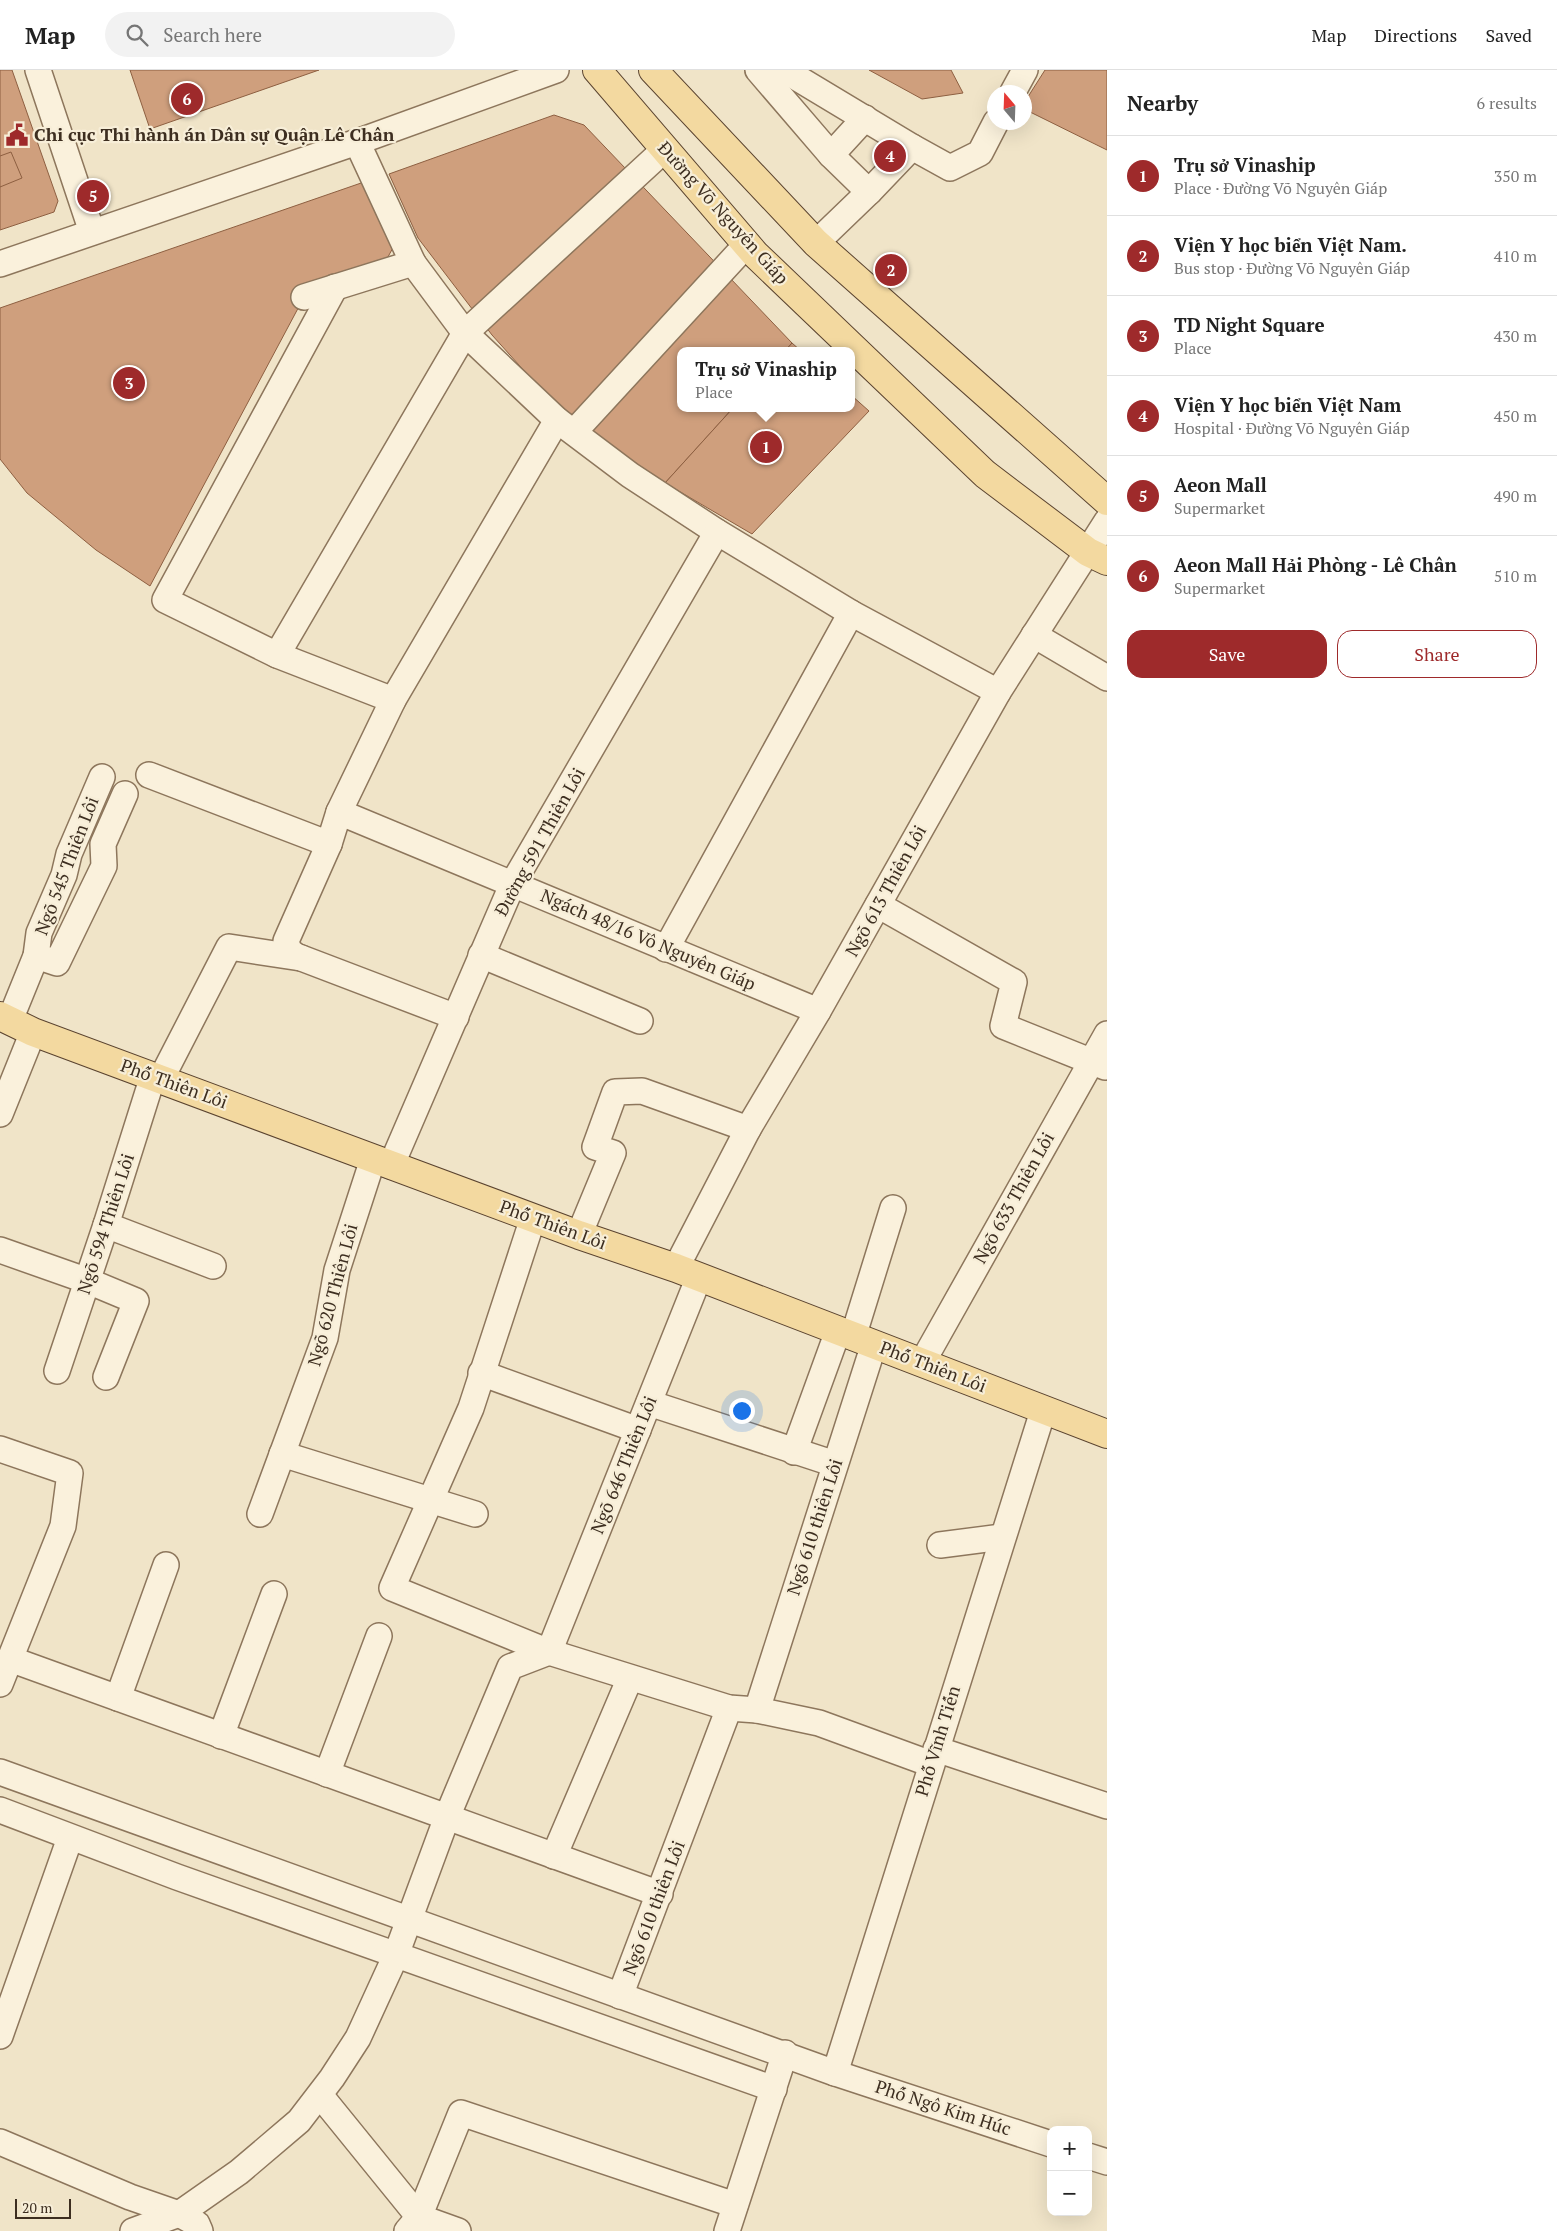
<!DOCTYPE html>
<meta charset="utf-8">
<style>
body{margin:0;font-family:"PT Serif",serif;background:#f2f2f2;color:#222}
.controls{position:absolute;right:15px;bottom:15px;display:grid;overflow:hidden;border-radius:10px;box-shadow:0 5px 20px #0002}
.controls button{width:45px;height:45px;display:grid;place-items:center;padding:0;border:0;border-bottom:1px solid #e0e0e0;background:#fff;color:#222;font:25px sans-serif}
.compass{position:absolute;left:987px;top:15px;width:45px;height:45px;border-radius:50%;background:#fff;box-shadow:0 5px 20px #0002;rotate:341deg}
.scale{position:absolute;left:15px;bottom:12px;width:56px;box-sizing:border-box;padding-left:5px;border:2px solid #3d2e20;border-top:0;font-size:14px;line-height:18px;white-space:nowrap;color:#3d2e20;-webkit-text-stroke:4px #f7eed8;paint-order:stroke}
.you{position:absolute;left:741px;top:1340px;width:18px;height:18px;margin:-12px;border:4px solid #fff;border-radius:50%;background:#1a73e8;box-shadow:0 0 0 8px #1a73e833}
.badge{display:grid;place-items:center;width:32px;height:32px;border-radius:50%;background:#9e2a2b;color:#fff;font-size:16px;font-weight:700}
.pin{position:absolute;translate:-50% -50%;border:2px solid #fff;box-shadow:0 1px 5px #0006}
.popup{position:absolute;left:677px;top:277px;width:178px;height:65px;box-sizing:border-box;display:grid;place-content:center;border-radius:10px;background:#fff;filter:drop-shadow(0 1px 4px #0005);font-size:16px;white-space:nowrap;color:#767676}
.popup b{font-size:19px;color:#222}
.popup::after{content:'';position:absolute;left:50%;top:100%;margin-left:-10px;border:10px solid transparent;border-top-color:#fff}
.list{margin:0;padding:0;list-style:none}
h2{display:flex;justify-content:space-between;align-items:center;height:65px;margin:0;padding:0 20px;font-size:21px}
h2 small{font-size:16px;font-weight:400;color:#767676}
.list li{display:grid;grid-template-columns:32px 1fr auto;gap:15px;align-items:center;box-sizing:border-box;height:80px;padding:0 20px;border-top:1px solid #e0e0e0}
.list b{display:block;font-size:19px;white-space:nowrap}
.list p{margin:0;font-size:16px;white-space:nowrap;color:#767676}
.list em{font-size:16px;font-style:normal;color:#767676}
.actions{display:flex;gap:10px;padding:15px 20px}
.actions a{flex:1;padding:11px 0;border:1px solid #9e2a2b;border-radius:15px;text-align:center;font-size:18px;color:#9e2a2b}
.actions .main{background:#9e2a2b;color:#fff}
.icon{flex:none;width:28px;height:28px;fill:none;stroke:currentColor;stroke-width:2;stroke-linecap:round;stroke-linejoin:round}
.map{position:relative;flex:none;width:1107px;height:2161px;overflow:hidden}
header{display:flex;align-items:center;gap:30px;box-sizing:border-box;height:70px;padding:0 25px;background:#fff;border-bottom:1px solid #e0e0e0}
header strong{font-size:24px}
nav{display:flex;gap:28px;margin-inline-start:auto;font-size:18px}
.search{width:350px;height:45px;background:#f2f2f2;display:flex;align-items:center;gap:12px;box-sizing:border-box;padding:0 18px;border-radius:28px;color:#767676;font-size:19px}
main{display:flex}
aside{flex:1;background:#fff}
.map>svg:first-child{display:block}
</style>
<header>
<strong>Map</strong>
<div class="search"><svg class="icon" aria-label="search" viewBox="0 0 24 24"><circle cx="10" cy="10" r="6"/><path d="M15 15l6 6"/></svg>Search here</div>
<nav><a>Map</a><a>Directions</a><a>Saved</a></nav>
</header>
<main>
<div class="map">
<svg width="1107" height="2161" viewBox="0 0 1107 2161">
<rect width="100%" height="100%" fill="#f0e4c8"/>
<!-- building -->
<g fill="#cf9f7d" stroke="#8d5f41">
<path d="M0 0H12L58 131 54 142 0 160Z"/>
<path d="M130 0H319L150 59Z"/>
<path d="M869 0H951L963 23 922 29Z"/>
<path d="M1045 0H1107V80L1024 39V33Z"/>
<path d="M554 45 584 55 792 273 785 281H681V338H733L665 413 563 344 492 265 418 168 389 104Z"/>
<path d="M11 82 22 108 0 117V86Z"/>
<path d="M364 112 394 176 384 194 311 214 150 516 96 480 27 423 0 389V238Z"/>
<path d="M792 273 801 281H785Z"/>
<path d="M851 325 869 341 752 464 665 413 733 338H851Z"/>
</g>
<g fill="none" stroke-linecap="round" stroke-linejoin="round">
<defs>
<g id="minor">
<path d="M38 0 92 162"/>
<path d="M758 0 831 85 869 122"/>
<path d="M784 0 912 77"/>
<path d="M1013 22 1025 0"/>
<path d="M357 72 413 193"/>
<path d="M831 85 865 48"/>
<path d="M816 173 869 122 912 77 950 98 980 83 996 52"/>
<path d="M0 194 357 72 556 0"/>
<path d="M335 217 165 530 277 585 393 630"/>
<path d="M304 227 413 193 465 263 557 350 630 405 717 462 851 543 998 622"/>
<path d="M574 362 747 174"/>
<path d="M1034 565 1107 608"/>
<path d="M277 585 465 263 665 79"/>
<path d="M149 705 329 774"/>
<path d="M339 742 818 941"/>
<path d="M878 835 1014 912 1003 956 1105 997"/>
<path d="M666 879 851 543"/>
<path d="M481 885 640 951"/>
<path d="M36 886 57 893 104 796 103 774 125 724"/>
<path d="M456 947 296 886 289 881 286 871 329 774 339 742 393 630 557 350"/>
<path d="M10 950 36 886 39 863 64 805 69 784 102 707"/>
<path d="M161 1009 229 877 301 888"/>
<path d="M0 1044 33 962"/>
<path d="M391 1096 513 813 717 462"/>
<path d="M533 1148 471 1338 392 1518 549 1582 729 1638 757 1640 819 1653 931 1694"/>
<path d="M106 1155 213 1196"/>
<path d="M579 1165 613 1083 595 1077 615 1022 642 1021 748 1059"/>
<path d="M0 1180 88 1211 136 1231 106 1307"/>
<path d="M676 1198 748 1059 818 941 998 622 1107 451"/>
<path d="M853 1267 893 1138"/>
<path d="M922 1293 1107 964"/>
<path d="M57 1301 106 1155 153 1006"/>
<path d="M481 1303 638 1360"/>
<path d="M649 1333 835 1394"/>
<path d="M0 1379 70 1403 63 1456 0 1614"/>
<path d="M794 1382 838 1261"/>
<path d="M282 1384 475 1444"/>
<path d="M260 1444 325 1268 337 1200 373 1089"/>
<path d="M940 1475 1002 1467"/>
<path d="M10 1589 660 1824"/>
<path d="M118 1628 166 1495"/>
<path d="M757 1640 874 1274"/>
<path d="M221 1666 274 1524"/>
<path d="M936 1679 1107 1736"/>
<path d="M0 1702 835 2003 1051 2074"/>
<path d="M327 1704 379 1566"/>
<path d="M0 1740 177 1807 774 2019"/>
<path d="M554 1786 630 1608"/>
<path d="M620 1926 729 1638"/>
<path d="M0 1966 70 1768"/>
<path d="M835 2003 1043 1341"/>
<path d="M320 2025 419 2147 458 2161"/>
<path d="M0 2072 130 2127 179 2144 197 2154 200 2161"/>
<path d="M1088 2086 1107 2092"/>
<path d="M133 2161 179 2144 239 2102 299 2051 332 2008 358 1968 396 1885 447 1747 510 1597 549 1582 699 1207"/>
<path d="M407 2161 419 2147 461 2043 735 2135"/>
<path d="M727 2161 785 1983"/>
</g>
<g id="major">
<path d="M597 0 755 184 985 404 1088 482 1107 491"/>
<path d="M653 0 816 173 1107 431"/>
<path d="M0 946 33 962 579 1165 676 1198 1107 1364"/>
</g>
</defs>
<!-- minor casing -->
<use href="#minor" stroke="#8d765c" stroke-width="28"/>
<!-- major casing -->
<use href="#major" stroke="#5b4430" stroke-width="30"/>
<!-- minor -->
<use href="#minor" stroke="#faf1dc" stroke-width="25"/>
<!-- major -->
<use href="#major" stroke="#f3d9a0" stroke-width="28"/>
</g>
<!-- icons -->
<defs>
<symbol id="civic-bare" viewBox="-9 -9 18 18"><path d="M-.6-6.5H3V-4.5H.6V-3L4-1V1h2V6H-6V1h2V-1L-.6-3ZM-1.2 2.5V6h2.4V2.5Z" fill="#9e2a2b" stroke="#f7eed8" stroke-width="2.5" paint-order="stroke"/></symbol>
</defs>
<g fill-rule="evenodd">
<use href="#civic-bare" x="1" y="49" width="32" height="32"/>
</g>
<g text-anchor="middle" stroke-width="4.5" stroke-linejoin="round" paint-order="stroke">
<!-- poi labels -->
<g font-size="18" font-weight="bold" fill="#3d2e20" stroke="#f7eed8" text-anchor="start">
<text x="34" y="71">Chi cục Thi hành án Dân sự Quận Lê Chân</text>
</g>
<!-- street labels -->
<g font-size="18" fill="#3d2e20" stroke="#f7eed8">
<text transform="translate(723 143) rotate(48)" y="6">Đường Võ Nguyên Giáp</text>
<text transform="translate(540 772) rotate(-61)" y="6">Đường 591 Thiên Lôi</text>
<text transform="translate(67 796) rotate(-69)" y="6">Ngõ 545 Thiên Lôi</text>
<text transform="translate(886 821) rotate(-61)" y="6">Ngõ 613 Thiên Lôi</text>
<text transform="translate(648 870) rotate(23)" y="6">Ngách 48/16 Vô Nguyên Giáp</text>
<text transform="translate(174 1014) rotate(20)" y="6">Phố Thiên Lôi</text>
<text transform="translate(1014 1128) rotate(-61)" y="6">Ngõ 633 Thiên Lôi</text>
<text transform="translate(106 1154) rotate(-72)" y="6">Ngõ 594 Thiên Lôi</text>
<text transform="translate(553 1155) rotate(20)" y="6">Phố Thiên Lôi</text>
<text transform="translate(333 1225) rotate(-75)" y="6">Ngõ 620 Thiên Lôi</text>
<text transform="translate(933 1297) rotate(21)" y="6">Phố Thiên Lôi</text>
<text transform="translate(624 1395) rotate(-68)" y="6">Ngõ 646 Thiên Lôi</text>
<text transform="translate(815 1457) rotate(-72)" y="6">Ngõ 610 thiên Lôi</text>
<text transform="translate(938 1671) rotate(-73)" y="6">Phố Vĩnh Tiến</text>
<text transform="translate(654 1838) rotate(-69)" y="6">Ngõ 610 thiên Lôi</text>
<text transform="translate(943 2038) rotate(18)" y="6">Phố Ngô Kim Húc</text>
</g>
</g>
</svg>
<div class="controls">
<button>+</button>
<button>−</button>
</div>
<svg class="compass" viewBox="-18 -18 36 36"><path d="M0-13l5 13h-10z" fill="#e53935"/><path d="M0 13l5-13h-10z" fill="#767676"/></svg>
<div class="scale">20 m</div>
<div class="you"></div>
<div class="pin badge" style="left:766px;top:377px">1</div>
<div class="popup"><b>Trụ sở Vinaship</b>Place</div>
<div class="pin badge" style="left:891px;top:200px">2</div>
<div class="pin badge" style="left:129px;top:313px">3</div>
<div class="pin badge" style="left:890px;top:86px">4</div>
<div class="pin badge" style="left:93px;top:126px">5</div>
<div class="pin badge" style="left:187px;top:29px">6</div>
</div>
<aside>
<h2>Nearby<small>6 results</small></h2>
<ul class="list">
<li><span class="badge">1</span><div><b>Trụ sở Vinaship</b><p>Place · Đường Võ Nguyên Giáp</p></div><em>350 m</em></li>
<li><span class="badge">2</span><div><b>Viện Y học biển Việt Nam.</b><p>Bus stop · Đường Võ Nguyên Giáp</p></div><em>410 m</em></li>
<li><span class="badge">3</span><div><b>TD Night Square</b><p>Place</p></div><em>430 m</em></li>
<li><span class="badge">4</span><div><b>Viện Y học biển Việt Nam</b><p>Hospital · Đường Võ Nguyên Giáp</p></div><em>450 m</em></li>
<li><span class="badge">5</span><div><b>Aeon Mall</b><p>Supermarket</p></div><em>490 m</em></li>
<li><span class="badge">6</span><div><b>Aeon Mall Hải Phòng - Lê Chân</b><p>Supermarket</p></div><em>510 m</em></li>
</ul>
<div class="actions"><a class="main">Save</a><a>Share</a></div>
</aside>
</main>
